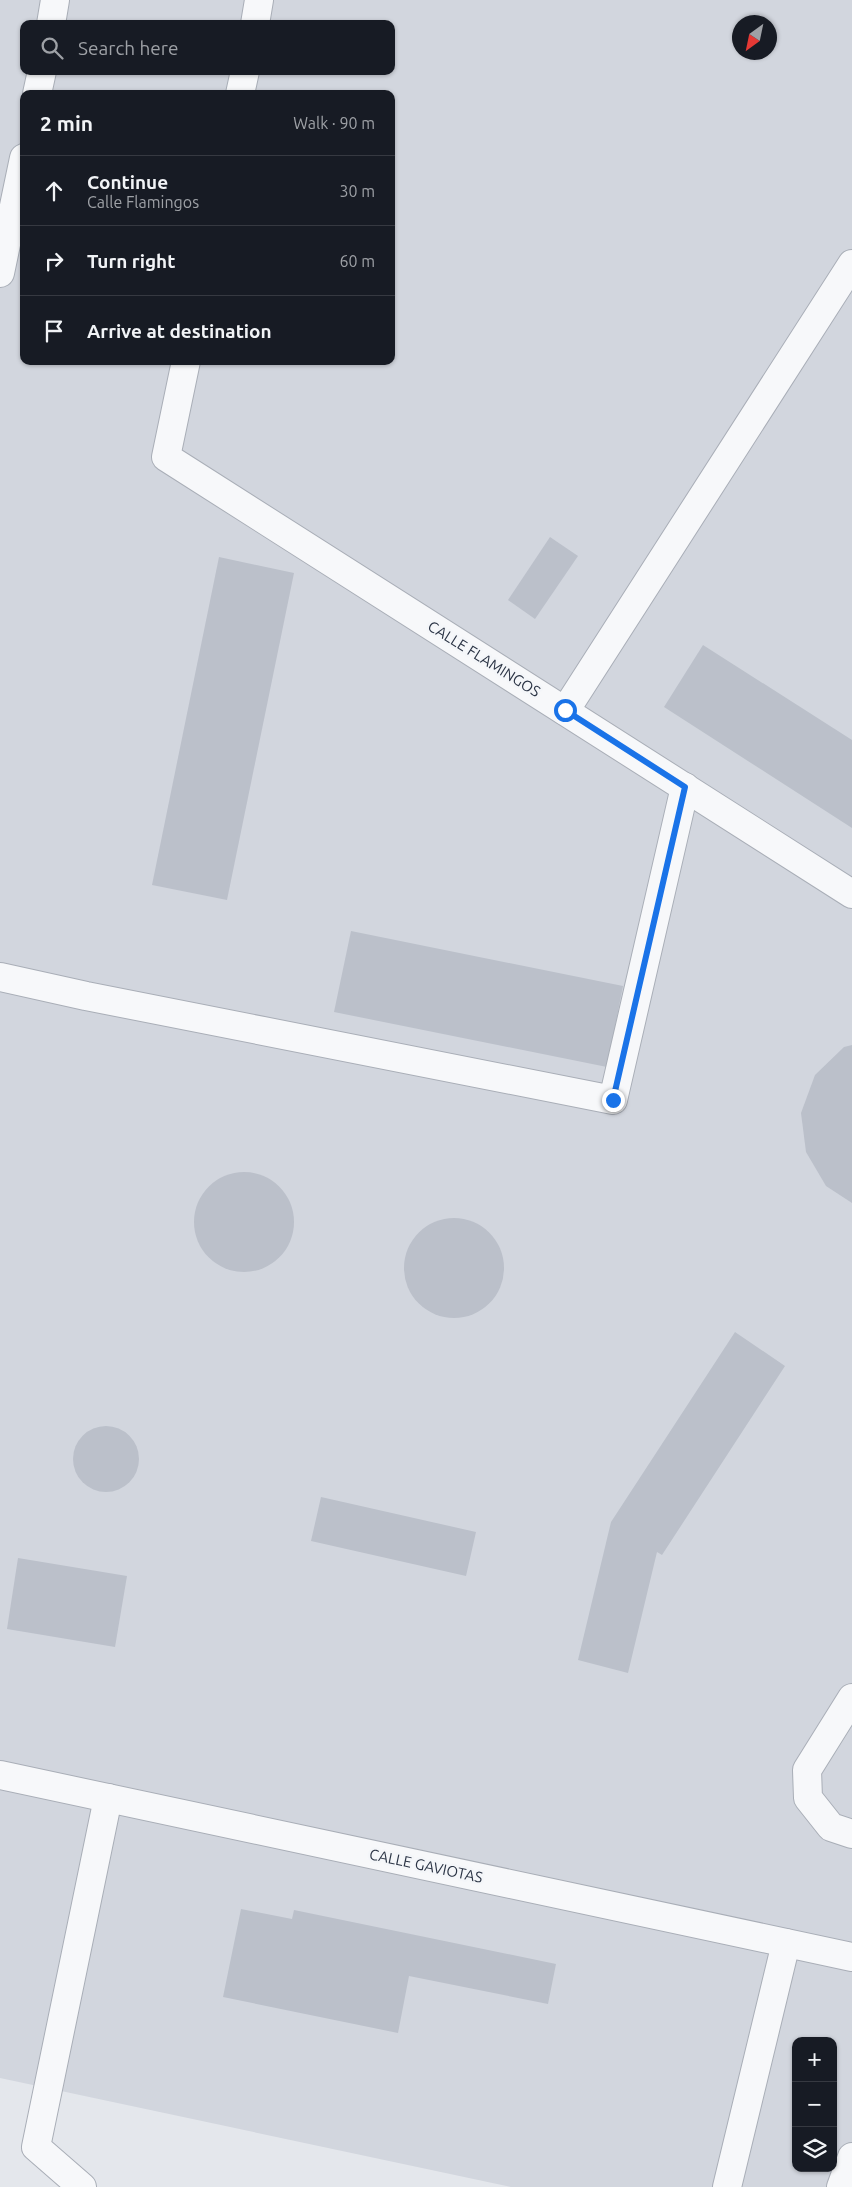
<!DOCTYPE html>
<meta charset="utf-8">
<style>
body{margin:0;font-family:Ubuntu,sans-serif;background:#242831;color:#f1f3f6}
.controls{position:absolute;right:15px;bottom:15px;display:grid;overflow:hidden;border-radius:10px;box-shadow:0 1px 4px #0004}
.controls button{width:45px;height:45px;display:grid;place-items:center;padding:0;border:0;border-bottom:1px solid #363941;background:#171b24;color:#f1f3f6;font:25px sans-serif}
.compass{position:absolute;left:732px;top:15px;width:45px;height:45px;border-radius:50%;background:#171b24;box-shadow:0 1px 4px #0004;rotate:213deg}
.stop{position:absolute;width:15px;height:15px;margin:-11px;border:4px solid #1a73e8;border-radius:50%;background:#fff}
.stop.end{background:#1a73e8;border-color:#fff;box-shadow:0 1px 5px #0008}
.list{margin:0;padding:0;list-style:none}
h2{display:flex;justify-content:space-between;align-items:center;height:65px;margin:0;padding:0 20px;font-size:21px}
h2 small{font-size:16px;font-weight:400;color:#9ea1a6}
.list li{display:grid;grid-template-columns:32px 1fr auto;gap:15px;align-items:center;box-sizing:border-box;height:70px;padding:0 20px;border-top:1px solid #363941}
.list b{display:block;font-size:19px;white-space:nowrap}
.list p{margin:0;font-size:16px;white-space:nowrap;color:#9ea1a6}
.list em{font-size:16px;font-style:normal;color:#9ea1a6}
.icon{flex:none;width:28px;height:28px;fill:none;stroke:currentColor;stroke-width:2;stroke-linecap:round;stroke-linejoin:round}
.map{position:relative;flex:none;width:852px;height:2187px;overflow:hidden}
.search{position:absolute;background:#171b24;box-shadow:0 1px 4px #0004;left:20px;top:20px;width:375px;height:55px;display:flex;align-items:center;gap:12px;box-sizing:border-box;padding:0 18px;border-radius:10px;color:#9ea1a6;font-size:19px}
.panel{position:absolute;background:#171b24;box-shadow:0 1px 4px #0004;left:20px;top:90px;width:375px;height:275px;border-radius:10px}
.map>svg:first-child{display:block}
</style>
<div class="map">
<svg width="852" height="2187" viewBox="0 0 852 2187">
<rect width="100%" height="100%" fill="#e4e7ec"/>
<!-- built -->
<path fill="#d2d6de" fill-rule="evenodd" d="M0 0H852V2187H511L0 2078ZM740 22H770V52H740ZM24 24H391V71H24ZM24 94H391V361H24ZM796 2041H833V2168H796Z"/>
<!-- building -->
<g fill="#bbc0ca">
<path d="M550 537 578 556 535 619 508 600Z"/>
<path d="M219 557 294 573 227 900 152 885Z"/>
<path d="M703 645 852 740V828L664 707Z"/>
<path d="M351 931 623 986 607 1067 334 1012Z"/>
<path d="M852 1045V1203L826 1186 806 1152 801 1113 815 1075 844 1047Z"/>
<circle cx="244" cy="1222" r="50"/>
<circle cx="454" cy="1268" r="50"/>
<path d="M735 1332 785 1366 662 1555 657 1552 628 1673 578 1660 611 1522Z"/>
<circle cx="106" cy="1459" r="33"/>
<path d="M321 1497 476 1532 466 1576 311 1541Z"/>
<path d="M18 1558 127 1576 115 1647 7 1629Z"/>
<path d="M241 1909 292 1919 294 1910 556 1964 548 2004 409 1976 398 2033 223 1997Z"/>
</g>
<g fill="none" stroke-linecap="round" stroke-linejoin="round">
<defs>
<g id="minor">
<path d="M51 24 55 0"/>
<path d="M255 24 259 0"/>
<path d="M37 94 42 71"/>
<path d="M240 94 245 71"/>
<path d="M0 273 24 158"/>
<path d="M186 361 166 457 852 894"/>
<path d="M565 711 852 264"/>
<path d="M0 977 86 996 613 1100 685 787"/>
<path d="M852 1698 807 1770 808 1798 831 1827 852 1834"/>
<path d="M0 1775 852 1957"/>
<path d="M82 2187 36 2147 108 1798"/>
<path d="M727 2187 786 1943"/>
<path d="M841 2187 852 2157"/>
</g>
</defs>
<!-- minor casing -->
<use href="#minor" stroke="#a9aeb7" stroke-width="30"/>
<!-- minor -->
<use href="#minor" stroke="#f7f8fa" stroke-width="28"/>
</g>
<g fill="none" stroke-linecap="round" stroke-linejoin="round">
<!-- route -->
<path stroke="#1a73e8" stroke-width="6" d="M565 710 685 787 613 1100"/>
</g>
<g text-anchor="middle" stroke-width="5" stroke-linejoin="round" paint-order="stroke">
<!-- street labels -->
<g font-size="15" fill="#2b3445" stroke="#f4f6f9">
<text transform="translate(484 659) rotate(32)" y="5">CALLE FLAMINGOS</text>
<text transform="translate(426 1866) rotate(12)" y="5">CALLE GAVIOTAS</text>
</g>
</g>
</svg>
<div class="controls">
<button>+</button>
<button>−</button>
<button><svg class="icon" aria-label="layers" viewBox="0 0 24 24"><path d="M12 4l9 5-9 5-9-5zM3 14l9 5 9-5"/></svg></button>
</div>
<svg class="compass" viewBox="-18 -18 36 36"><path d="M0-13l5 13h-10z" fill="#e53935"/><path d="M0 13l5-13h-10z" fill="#9ea1a6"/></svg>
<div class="stop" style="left:565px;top:710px"></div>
<div class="stop end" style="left:613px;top:1100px"></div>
<div class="search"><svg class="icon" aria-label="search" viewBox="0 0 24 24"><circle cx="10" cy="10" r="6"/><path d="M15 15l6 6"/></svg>Search here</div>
<section class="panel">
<h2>2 min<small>Walk · 90 m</small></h2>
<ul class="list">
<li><svg class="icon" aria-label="ahead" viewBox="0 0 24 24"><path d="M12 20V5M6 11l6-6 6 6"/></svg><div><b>Continue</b><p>Calle Flamingos</p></div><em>30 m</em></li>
<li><svg class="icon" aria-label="right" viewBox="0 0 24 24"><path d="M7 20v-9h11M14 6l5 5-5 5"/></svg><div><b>Turn right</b></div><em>60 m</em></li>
<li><svg class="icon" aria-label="arrive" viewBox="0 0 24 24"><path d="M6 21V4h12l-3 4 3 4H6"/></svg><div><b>Arrive at destination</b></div></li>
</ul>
</section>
</div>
